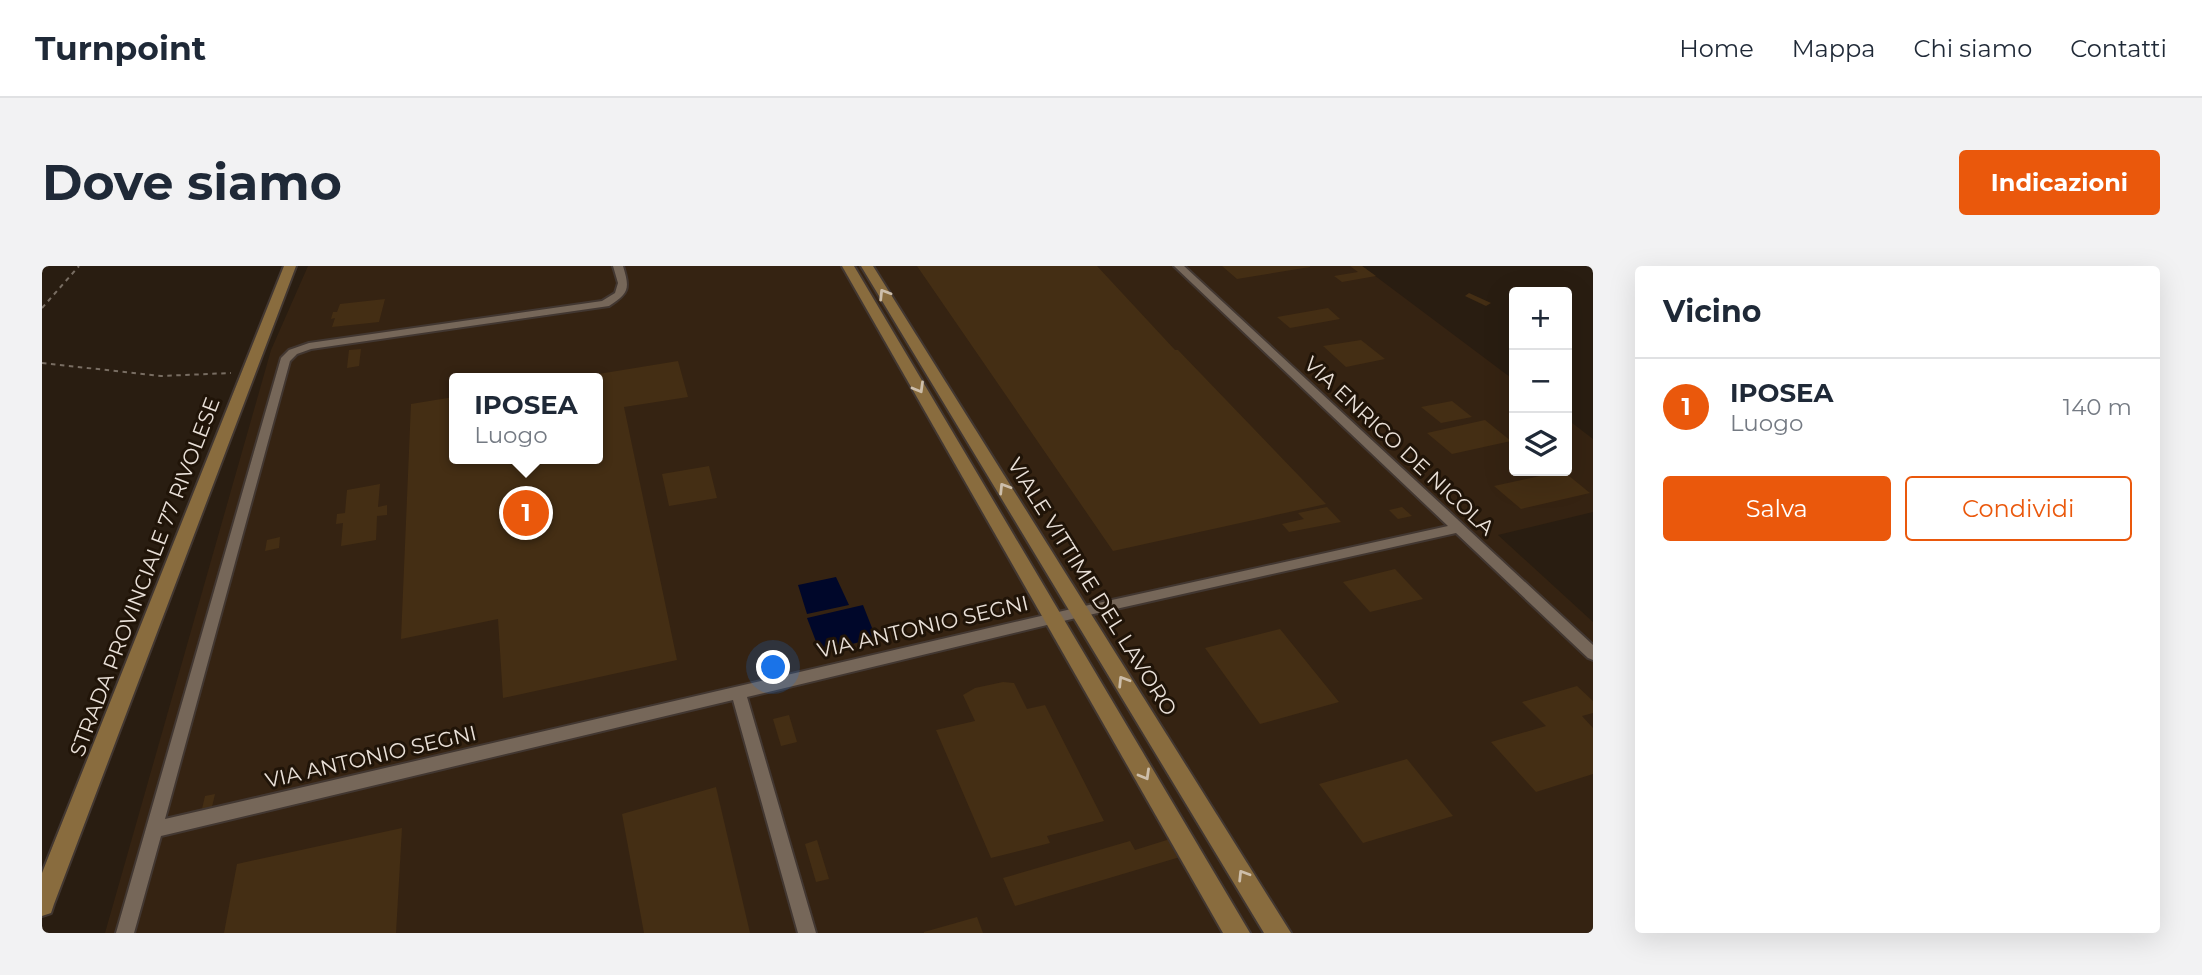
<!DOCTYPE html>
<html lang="it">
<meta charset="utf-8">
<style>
body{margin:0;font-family:Montserrat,sans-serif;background:#f2f2f3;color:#1f2937}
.controls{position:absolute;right:21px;top:21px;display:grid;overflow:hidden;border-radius:7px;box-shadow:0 7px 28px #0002}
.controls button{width:63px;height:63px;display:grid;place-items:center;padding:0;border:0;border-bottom:2px solid #e0e1e3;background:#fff;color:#1f2937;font:35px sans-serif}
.you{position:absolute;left:732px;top:402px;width:24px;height:24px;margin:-18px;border:5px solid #fff;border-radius:50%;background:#1a73e8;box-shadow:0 0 0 10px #1a73e833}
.badge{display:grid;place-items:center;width:46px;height:46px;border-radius:50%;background:#ea580c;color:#fff;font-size:23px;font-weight:700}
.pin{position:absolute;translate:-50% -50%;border:4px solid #fff;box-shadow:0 2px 7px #0006}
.popup{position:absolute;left:407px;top:107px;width:154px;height:91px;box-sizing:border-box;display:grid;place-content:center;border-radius:7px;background:#fff;filter:drop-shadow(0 2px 5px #0005);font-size:23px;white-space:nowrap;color:#747a83}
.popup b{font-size:26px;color:#1f2937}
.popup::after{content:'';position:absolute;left:50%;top:100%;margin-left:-14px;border:14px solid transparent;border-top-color:#fff}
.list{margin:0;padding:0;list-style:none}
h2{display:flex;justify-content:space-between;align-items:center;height:91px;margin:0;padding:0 28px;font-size:30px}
h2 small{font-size:23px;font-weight:400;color:#747a83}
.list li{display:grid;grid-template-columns:46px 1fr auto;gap:21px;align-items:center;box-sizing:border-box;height:98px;padding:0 28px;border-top:2px solid #e0e1e3}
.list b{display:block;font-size:26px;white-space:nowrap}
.list p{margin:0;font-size:23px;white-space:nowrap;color:#747a83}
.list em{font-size:23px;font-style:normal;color:#747a83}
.actions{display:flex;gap:14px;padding:21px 28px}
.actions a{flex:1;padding:16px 0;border:2px solid #ea580c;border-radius:7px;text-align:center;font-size:24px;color:#ea580c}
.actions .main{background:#ea580c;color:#fff}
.icon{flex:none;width:38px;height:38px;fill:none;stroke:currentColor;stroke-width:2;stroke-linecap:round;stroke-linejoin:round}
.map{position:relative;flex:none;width:1551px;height:667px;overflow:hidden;border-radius:7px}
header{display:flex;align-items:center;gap:42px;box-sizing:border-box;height:98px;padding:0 35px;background:#fff;border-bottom:2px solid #e0e1e3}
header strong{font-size:33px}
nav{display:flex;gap:38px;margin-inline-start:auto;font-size:24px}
.intro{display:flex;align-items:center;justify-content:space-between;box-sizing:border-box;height:168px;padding:0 42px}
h1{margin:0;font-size:49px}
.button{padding:18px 32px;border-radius:7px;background:#ea580c;color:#fff;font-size:24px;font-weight:700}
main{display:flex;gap:42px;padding:0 42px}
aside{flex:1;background:#fff;border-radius:7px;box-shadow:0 7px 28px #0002}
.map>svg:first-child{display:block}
</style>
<header>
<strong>Turnpoint</strong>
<nav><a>Home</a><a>Mappa</a><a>Chi siamo</a><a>Contatti</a></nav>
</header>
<div class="intro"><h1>Dove siamo</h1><a class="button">Indicazioni</a></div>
<main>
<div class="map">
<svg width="1551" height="667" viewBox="0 0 1551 667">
<rect width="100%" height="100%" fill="#291d11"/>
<!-- built -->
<path fill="#352312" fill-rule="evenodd" d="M266 0H1320L1472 114V205H1525V153L1551 173V246L1456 269 1551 356V667H63L229 84ZM412 112H556V193H412Z"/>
<!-- water -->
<g fill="#00072a">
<path d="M794 311 807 339 765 348 756 319Z"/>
<path d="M821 339 834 372 778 386 765 352Z"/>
</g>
<!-- building -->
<g fill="#442e14">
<path d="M875 0H1055L1133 84H1136L1284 238 1071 285Z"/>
<path d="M1180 0H1268V1L1195 13Z"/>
<path d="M1308 0H1320L1334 10 1300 16 1292 10 1316 6Z"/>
<path d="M1427 27 1449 37 1444 40 1423 30Z"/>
<path d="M343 33 337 56 290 61 293 52 289 53 291 46H295L298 38Z"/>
<path d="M1286 42 1298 53 1248 62 1235 51Z"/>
<path d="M1319 74 1343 93 1304 101 1281 80Z"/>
<path d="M319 83 317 100 305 102 307 84Z"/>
<path d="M636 95 646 131 582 141 635 394 461 432 456 353 359 373 369 138 412 131V193H556V112L538 111Z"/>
<path d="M1410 135 1430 151 1399 157 1379 141Z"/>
<path d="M1443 154 1469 175 1410 188 1385 167Z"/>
<path d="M667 200 675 232 627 240 620 208Z"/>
<path d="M1521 205 1548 227 1479 243 1452 220Z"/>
<path d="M338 218 336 241 345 239V249L335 250 334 274 299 280 301 257 294 258 295 248 303 247 305 224Z"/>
<path d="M1285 241 1299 256 1247 266 1240 258 1262 253 1256 247Z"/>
<path d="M1360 241 1370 250 1356 253 1347 244Z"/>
<path d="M238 271 237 282 223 285 225 274Z"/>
<path d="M1353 303 1381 333 1328 346 1301 316Z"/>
<path d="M1238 363 1297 436 1218 458 1163 382Z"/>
<path d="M961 416 972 417 985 443 1003 439 1062 555 1005 570 1008 577 949 592 894 464 933 455 921 429 933 422Z"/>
<path d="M1535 420 1551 435V447L1540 450 1551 462V508L1494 526 1449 476 1504 460 1480 436Z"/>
<path d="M747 449 755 476 739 480 731 453Z"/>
<path d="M1365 493 1411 550 1321 577 1277 518Z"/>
<path d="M674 521 708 667H602L580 548Z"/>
<path d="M173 528 170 541 160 543 163 530Z"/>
<path d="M360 562 354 667H182L195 598Z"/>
<path d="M1128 573 1138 591 973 640 961 612 1088 575 1093 584Z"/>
<path d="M775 574 787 613 774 616 763 578Z"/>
<path d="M935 651 941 667H882V666Z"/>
</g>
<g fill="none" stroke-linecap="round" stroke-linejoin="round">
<defs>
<path id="street" d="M571 0H581C588 23 587 27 567 40L269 83 255 88 248 95 123 553 1038 341 1406 260 1132 0H1142L1551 379V394L1546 392 1414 267 1038 351 705 431 774 667H756L691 434 119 570 92 667H74L239 92 247 84 267 77 560 35 573 27 576 17Z"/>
<g id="secondary">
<path d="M242 0H254L12 638 9 647 0 650V607Z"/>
<path d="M800 0H812L1208 667H1181Z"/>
<path d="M819 0H831L1249 667H1222Z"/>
</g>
</defs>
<!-- street casing -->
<use href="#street" stroke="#423731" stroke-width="4"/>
<!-- secondary casing -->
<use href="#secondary" stroke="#423731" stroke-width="4"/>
<!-- path -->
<g stroke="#786d62" stroke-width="2" stroke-dasharray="4.5 4.5" stroke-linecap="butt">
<path d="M0 42 37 0"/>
<path d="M0 97 119 110 189 107"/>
</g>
<!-- street -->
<use href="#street" fill="#766759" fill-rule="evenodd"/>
<!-- secondary -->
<use href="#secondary" fill="#896c3e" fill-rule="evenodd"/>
</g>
<!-- one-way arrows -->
<defs><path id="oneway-chevron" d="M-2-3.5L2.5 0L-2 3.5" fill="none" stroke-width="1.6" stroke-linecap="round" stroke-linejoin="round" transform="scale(1.75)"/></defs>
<g stroke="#cdbeaa">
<use href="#oneway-chevron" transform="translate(842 28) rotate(-122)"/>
<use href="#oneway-chevron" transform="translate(877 122) rotate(60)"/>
<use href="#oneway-chevron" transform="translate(962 222) rotate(-122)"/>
<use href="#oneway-chevron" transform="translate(1081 415) rotate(-122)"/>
<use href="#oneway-chevron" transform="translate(1103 509) rotate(60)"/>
<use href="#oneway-chevron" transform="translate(1201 609) rotate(-122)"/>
</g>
<g text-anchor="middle" stroke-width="6" stroke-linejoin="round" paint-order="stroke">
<!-- street labels -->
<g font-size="21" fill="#eae1d9" stroke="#201408">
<text transform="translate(1357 180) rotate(43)" y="7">VIA ENRICO DE NICOLA</text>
<text transform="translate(103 311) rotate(-69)" y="7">STRADA PROVINCIALE 77 RIVOLESE</text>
<text transform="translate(1050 321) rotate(58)" y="7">VIALE VITTIME DEL LAVORO</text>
<text transform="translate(881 361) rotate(-13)" y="7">VIA ANTONIO SEGNI</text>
<text transform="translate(329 491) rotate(-13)" y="7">VIA ANTONIO SEGNI</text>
</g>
</g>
</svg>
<div class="controls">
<button>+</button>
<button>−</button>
<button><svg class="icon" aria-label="layers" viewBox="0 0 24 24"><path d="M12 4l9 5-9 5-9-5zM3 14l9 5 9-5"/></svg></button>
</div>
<div class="you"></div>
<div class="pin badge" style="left:484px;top:247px">1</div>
<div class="popup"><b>IPOSEA</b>Luogo</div>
</div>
<aside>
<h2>Vicino<small></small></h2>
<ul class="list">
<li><span class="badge">1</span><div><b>IPOSEA</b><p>Luogo</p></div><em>140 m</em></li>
</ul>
<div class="actions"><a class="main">Salva</a><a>Condividi</a></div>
</aside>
</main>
